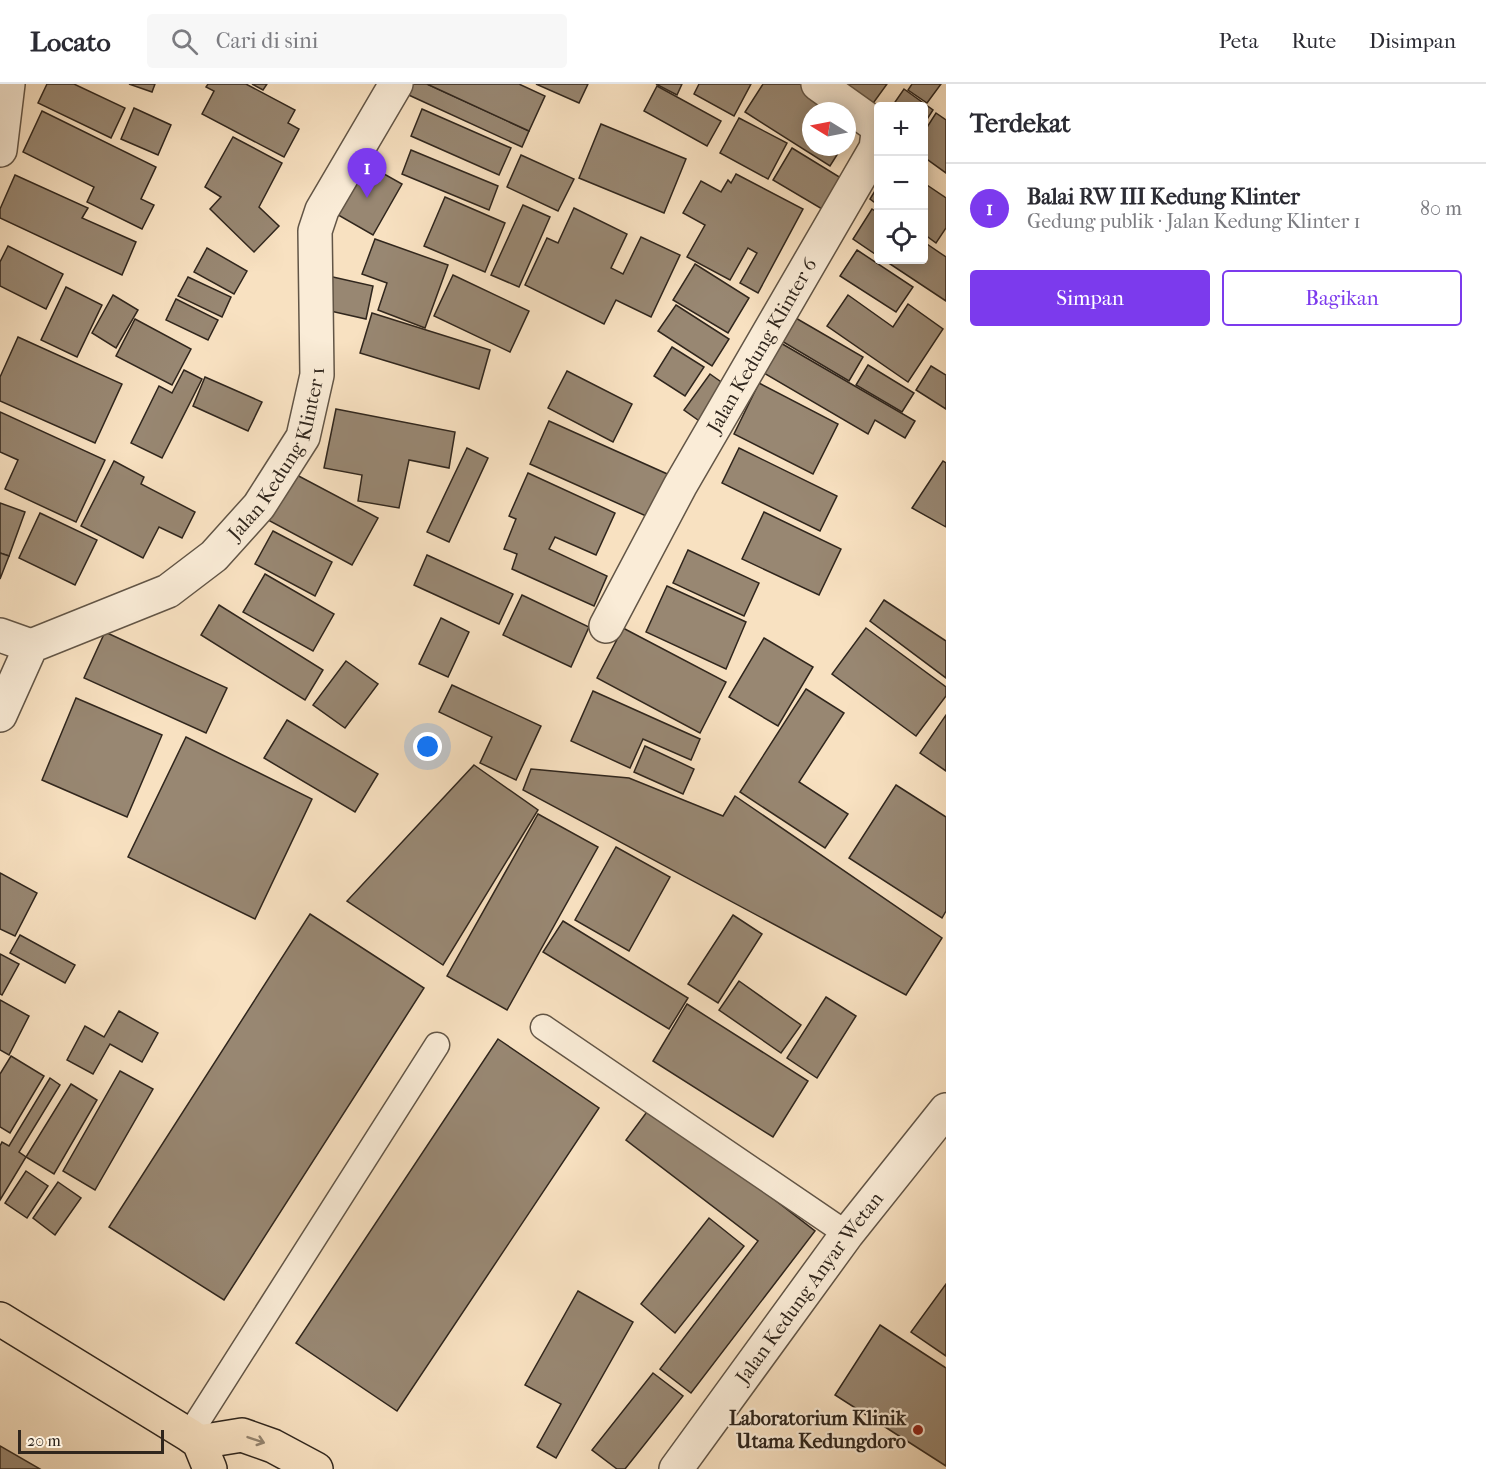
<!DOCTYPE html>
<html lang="id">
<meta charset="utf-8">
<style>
body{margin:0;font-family:"IM FELL French Canon",serif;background:#f7f7f7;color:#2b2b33}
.controls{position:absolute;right:18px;top:18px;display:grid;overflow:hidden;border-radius:6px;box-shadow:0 3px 15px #0003}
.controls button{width:54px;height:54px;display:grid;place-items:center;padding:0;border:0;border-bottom:2px solid #e1e1e2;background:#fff;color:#2b2b33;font:30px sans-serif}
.compass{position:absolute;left:802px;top:18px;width:54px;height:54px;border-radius:50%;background:#fff;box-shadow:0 3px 15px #0003;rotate:280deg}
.scale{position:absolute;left:18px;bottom:15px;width:146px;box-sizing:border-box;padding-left:6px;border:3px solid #30261d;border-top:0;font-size:16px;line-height:21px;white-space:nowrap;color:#30261d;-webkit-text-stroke:4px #faecd7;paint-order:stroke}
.you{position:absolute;left:428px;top:663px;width:21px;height:21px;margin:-15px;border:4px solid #fff;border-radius:50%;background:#1a73e8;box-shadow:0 0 0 9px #1a73e833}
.badge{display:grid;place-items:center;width:39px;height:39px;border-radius:50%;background:#7c3aed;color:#fff;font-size:20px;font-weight:700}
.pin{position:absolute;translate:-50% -50px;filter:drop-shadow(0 2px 3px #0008)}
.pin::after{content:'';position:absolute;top:32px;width:21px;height:18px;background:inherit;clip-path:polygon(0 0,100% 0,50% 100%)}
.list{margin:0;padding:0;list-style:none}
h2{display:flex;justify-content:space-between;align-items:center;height:78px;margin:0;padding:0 24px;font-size:26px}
h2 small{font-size:20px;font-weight:400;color:#7c7c81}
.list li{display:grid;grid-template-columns:39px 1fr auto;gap:18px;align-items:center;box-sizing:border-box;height:90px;padding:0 24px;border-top:2px solid #e1e1e2}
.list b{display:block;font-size:22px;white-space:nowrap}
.list p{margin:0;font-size:20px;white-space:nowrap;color:#7c7c81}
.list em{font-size:20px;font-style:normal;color:#7c7c81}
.actions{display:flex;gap:12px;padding:18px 24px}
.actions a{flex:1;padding:14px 0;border:2px solid #7c3aed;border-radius:6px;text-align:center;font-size:21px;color:#7c3aed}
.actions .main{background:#7c3aed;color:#fff}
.icon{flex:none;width:33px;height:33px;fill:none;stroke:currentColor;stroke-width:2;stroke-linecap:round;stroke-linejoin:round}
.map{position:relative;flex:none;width:946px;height:1385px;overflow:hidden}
header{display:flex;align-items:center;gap:36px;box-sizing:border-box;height:84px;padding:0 30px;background:#fff;border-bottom:2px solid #e1e1e2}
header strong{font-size:28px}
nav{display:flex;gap:33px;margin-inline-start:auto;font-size:21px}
.search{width:420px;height:54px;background:#f7f7f7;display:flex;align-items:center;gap:15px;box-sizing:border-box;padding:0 21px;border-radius:6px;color:#7c7c81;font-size:22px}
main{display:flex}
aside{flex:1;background:#fff}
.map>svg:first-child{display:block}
</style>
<header>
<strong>Locato</strong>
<div class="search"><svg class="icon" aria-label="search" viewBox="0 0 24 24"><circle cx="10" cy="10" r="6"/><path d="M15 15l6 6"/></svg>Cari di sini</div>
<nav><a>Peta</a><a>Rute</a><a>Disimpan</a></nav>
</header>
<main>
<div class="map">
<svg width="946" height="1385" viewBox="0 0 946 1385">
<rect width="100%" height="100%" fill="#f8e1c1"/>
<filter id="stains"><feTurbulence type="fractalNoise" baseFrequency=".00333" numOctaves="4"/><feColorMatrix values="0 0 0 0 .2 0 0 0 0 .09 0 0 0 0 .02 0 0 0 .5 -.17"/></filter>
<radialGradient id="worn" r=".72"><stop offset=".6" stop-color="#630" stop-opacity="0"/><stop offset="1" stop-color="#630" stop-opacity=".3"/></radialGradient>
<!-- building -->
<g fill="#988772" stroke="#30261d" stroke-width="1.5">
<path d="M47 0H74L125 24 111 54 38 19Z"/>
<path d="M129 0H155L152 8Z"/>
<path d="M208 0H246L295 26 288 39 299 45 284 73 202 30 214 7 206 3Z"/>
<path d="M252 0H267L263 6Z"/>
<path d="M403 0H427L529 47 522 63 400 7Z"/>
<path d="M427 0H519L545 12 529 47Z"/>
<path d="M536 0H588L579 19Z"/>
<path d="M656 0H682L677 11Z"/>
<path d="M699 0H751L734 32 694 10Z"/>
<path d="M763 0H810L861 32 847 55V27H811V63H842L830 82 745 28Z"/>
<path d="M824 0H887L866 29Z"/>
<path d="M912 0H941L927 19 908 6Z"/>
<path d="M657 2 721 37 707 62 644 27Z"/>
<path d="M904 5 933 26 924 40V22L893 21Z"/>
<path d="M134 24 171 41 158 71 121 55Z"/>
<path d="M422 25 511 64 499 91 411 52Z"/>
<path d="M42 27 156 83 141 115 154 121 142 145 87 118 94 103 23 68Z"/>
<path d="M936 29 946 36V89L924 73V48Z"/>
<path d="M739 34 787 59 768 95 720 69Z"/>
<path d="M601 40 686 75 664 129 579 94Z"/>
<path d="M233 53 282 79 259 123 279 142 254 168 210 125 221 113 205 103Z"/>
<path d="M792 64 841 94 822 125 773 96Z"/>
<path d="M411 66 498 102 489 126 402 90Z"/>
<path d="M521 71 574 95 558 127 507 103Z"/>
<path d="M361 77 402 100 373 151 333 128Z"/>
<path d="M736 90 803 125 758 209 740 199 757 169 748 164 730 196 687 173 705 141 683 129 701 97 721 108 728 96 731 99Z"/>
<path d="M15 91 88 124 82 134 136 158 122 191 0 134V125Z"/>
<path d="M924 99 946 114V144L936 159 924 150Z"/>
<path d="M878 102V121L870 115Z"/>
<path d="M445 113 505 139 485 188 424 162Z"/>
<path d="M523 121 550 133 519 203 491 191Z"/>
<path d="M574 124 627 150 611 184 623 190 641 153 680 171 651 233 616 216 604 240 525 201 547 154 558 159Z"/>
<path d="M872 125 878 129V172L853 155Z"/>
<path d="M375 155 448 181 425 244 378 226 387 199 362 190Z"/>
<path d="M924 158 946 173V217L884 176H924Z"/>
<path d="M8 162 63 190 46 225 0 202V178Z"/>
<path d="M207 164 247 187 234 210 194 188Z"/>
<path d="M857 166 913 203 896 228 840 192Z"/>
<path d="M695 180 749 214 728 249 673 216Z"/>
<path d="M324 191 373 202 366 235 317 224Z"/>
<path d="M453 191 529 227 510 268 434 232Z"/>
<path d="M188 193 231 213 222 233 178 212Z"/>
<path d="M66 203 102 221 77 273 41 256Z"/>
<path d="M113 211 138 226 116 264 92 249Z"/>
<path d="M848 211 893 243 908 220 943 245 908 298 827 242Z"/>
<path d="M176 215 218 236 208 256 166 236Z"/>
<path d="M676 221 729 255 712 282 658 247Z"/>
<path d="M372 229 490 266 479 305 360 269Z"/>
<path d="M794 233 863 273 849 297 780 256Z"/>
<path d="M135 235 191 265 172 301 116 272Z"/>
<path d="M18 253 122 300 95 359 0 317V293Z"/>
<path d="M779 258 915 337 905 354 875 336 868 350 762 288Z"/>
<path d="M672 263 704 283 685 312 654 292Z"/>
<path d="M868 281 914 309 902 328 856 301Z"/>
<path d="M931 282 946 291V325L916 306Z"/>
<path d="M184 286 202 295 162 374 131 359 159 302 172 309Z"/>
<path d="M567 287 632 320 613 358 548 324Z"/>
<path d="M710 290 731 305 705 341 684 326Z"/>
<path d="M205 293 262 318 248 347 193 322Z"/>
<path d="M759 299 838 340 813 390 734 350Z"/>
<path d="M336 325 455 348 449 384 409 376 399 424 358 417 362 391 324 384Z"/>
<path d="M0 328 105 376 76 438 5 405 18 376 0 368Z"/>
<path d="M549 337 674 393 655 436 530 380Z"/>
<path d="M467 364 488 374 449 458 427 448Z"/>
<path d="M739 364 837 412 820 447 722 399Z"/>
<path d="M114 377 144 393 141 400 195 428 182 454 159 443 143 474 81 442Z"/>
<path d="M943 377 946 379V443L912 424Z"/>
<path d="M293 389 378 434 352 481 268 436Z"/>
<path d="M528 389 615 429 596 471 555 453 549 465 607 492 594 522 512 485 517 470 504 465 516 435 509 432Z"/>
<path d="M0 419 25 428 9 472 0 469Z"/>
<path d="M764 428 841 465 819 511 742 475Z"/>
<path d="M40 429 97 456 75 501 19 474Z"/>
<path d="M273 447 332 478 315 512 255 480Z"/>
<path d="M688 466 759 499 744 532 673 499Z"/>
<path d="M0 469 9 472 0 495Z"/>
<path d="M427 471 513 510 499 540 414 501Z"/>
<path d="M265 490 334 530 313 567 243 528Z"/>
<path d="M667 502 746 538 726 585 646 548Z"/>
<path d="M522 511 589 543 571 583 503 551Z"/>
<path d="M884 516 946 557V594L870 537Z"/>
<path d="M219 521 323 586 305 616 201 551Z"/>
<path d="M441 534 469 548 448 593 419 580Z"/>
<path d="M623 544 726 598 700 649 597 594Z"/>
<path d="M866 544 946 603V612L916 652 832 590Z"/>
<path d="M105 548 227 604 206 649 84 594Z"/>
<path d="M764 554 813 583 778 642 729 613Z"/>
<path d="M346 577 378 600 345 644 313 621Z"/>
<path d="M452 601 541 642 516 696 480 679 492 653 439 628Z"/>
<path d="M806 605 844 629 799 698 848 730 825 764 740 708Z"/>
<path d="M593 607 700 655 691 676 643 655 630 684 571 657Z"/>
<path d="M76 614 162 651 127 733 42 696Z"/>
<path d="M946 631V687L920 669Z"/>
<path d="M287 636 378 690 355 728 264 674Z"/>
<path d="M186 653 312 715 255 835 128 773Z"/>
<path d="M645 662 694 685 683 710 634 688Z"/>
<path d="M474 681 538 726 443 881 347 817Z"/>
<path d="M531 685 629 694 723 732 735 712 942 854 906 911 523 706Z"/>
<path d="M896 701 946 733V827L942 834 849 774Z"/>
<path d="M538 730 598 763 507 926 447 892Z"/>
<path d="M616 763 670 793 629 867 575 836Z"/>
<path d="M0 789 37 809 15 852 0 845Z"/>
<path d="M310 830 424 904 224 1216 109 1143Z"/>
<path d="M733 831 762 850 718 919 688 900Z"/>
<path d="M563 837 688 914 669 945 543 868Z"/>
<path d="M20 851 75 881 65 899 10 869Z"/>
<path d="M0 870 19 880 2 911 0 910Z"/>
<path d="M739 897 801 941 781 969 719 926Z"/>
<path d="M826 913 856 932 817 994 787 974Z"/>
<path d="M0 916 29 932 9 971 0 966Z"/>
<path d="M687 920 808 997 773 1053 653 977Z"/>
<path d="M119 927 158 949 142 978 110 960 93 990 67 976 85 942 104 953Z"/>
<path d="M498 955 599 1024 397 1327 296 1259Z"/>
<path d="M11 972 44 992 10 1049 0 1043V990Z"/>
<path d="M120 987 153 1005 95 1106 63 1087Z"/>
<path d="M50 994 60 1001 19 1068 26 1073 0 1116V1062L2 1058 9 1062Z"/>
<path d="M71 1000 97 1016 54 1090 26 1073Z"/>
<path d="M652 1021 815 1147 691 1309 660 1285 758 1157 626 1056Z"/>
<path d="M26 1087 48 1102 27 1134 5 1119Z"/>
<path d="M58 1098 81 1114 55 1151 33 1134Z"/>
<path d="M709 1134 744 1162 675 1249 641 1220Z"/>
<path d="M946 1200V1272L911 1248Z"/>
<path d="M578 1207 633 1238 556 1374 537 1363 561 1320 525 1301Z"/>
<path d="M880 1241 946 1284V1382L835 1311Z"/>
<path d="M653 1289 683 1312 625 1385H617L592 1366Z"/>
<path d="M0 1362 40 1385H0Z"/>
</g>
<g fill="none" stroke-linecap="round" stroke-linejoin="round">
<defs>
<g id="lane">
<path d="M543 943 847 1150"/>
<path d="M189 1351 437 961"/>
</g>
<g id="street">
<path d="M0 66 8 0"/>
<path id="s1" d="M606 542 680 402 876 64 878 49 874 40 818 0"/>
<path d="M0 551 31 562"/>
<path id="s2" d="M0 631 31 562 168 507 214 472 259 422 303 353 317 291 315 147 322 126 396 0"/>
<path id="s3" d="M676 1385 847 1150 946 1026"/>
</g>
<g id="primary">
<path d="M0 1235 189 1351 199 1358 210 1385"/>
<path d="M199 1358 242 1351 273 1362 316 1385"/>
</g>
</defs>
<!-- lane casing -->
<use href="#lane" stroke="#625546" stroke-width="27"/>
<!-- street casing -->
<use href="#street" stroke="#625546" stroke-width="36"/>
<!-- primary casing -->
<use href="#primary" stroke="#30261d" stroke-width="36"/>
<!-- lane -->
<use href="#lane" stroke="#faecd7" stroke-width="24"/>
<!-- street -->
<use href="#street" stroke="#faecd7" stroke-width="33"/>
<!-- primary -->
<use href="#primary" stroke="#f8e1c1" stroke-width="33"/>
</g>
<!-- one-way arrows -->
<defs><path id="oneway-shaft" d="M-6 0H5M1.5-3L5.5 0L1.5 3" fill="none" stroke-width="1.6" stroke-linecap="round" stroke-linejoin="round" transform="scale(1.5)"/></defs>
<use stroke="#94846f" href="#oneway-shaft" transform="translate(256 1356) rotate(19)"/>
<!-- markers -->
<circle fill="#8f2418" stroke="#faecd7" stroke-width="2" cx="918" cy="1346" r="6"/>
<g text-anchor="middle" stroke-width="4.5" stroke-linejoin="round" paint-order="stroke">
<!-- street labels -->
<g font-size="20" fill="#30261d" stroke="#faecd7">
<text dy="7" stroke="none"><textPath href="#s1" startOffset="321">Jalan Kedung Klinter 6</textPath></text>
<text dy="7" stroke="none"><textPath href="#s2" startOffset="404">Jalan Kedung Klinter 1</textPath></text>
<text dy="7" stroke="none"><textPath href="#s3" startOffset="225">Jalan Kedung Anyar Wetan</textPath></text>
</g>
<!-- poi labels -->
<g font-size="20" font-weight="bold" fill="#30261d" stroke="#faecd7" text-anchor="end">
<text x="906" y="1341">Laboratorium Klinik<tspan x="906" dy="23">Utama Kedungdoro</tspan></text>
</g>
</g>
<rect width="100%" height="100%" filter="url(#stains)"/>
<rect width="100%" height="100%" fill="url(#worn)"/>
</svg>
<div class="controls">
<button>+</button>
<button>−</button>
<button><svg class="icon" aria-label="locate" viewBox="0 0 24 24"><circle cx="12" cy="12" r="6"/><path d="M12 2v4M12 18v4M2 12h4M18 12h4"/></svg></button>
</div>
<svg class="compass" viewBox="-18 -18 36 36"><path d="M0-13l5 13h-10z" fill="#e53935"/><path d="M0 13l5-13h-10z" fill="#7c7c81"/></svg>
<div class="scale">20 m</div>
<div class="you"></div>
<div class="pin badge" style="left:367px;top:114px">1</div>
</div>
<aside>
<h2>Terdekat<small></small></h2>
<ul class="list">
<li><span class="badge">1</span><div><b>Balai RW III Kedung Klinter</b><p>Gedung publik · Jalan Kedung Klinter 1</p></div><em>80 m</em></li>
</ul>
<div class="actions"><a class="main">Simpan</a><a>Bagikan</a></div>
</aside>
</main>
